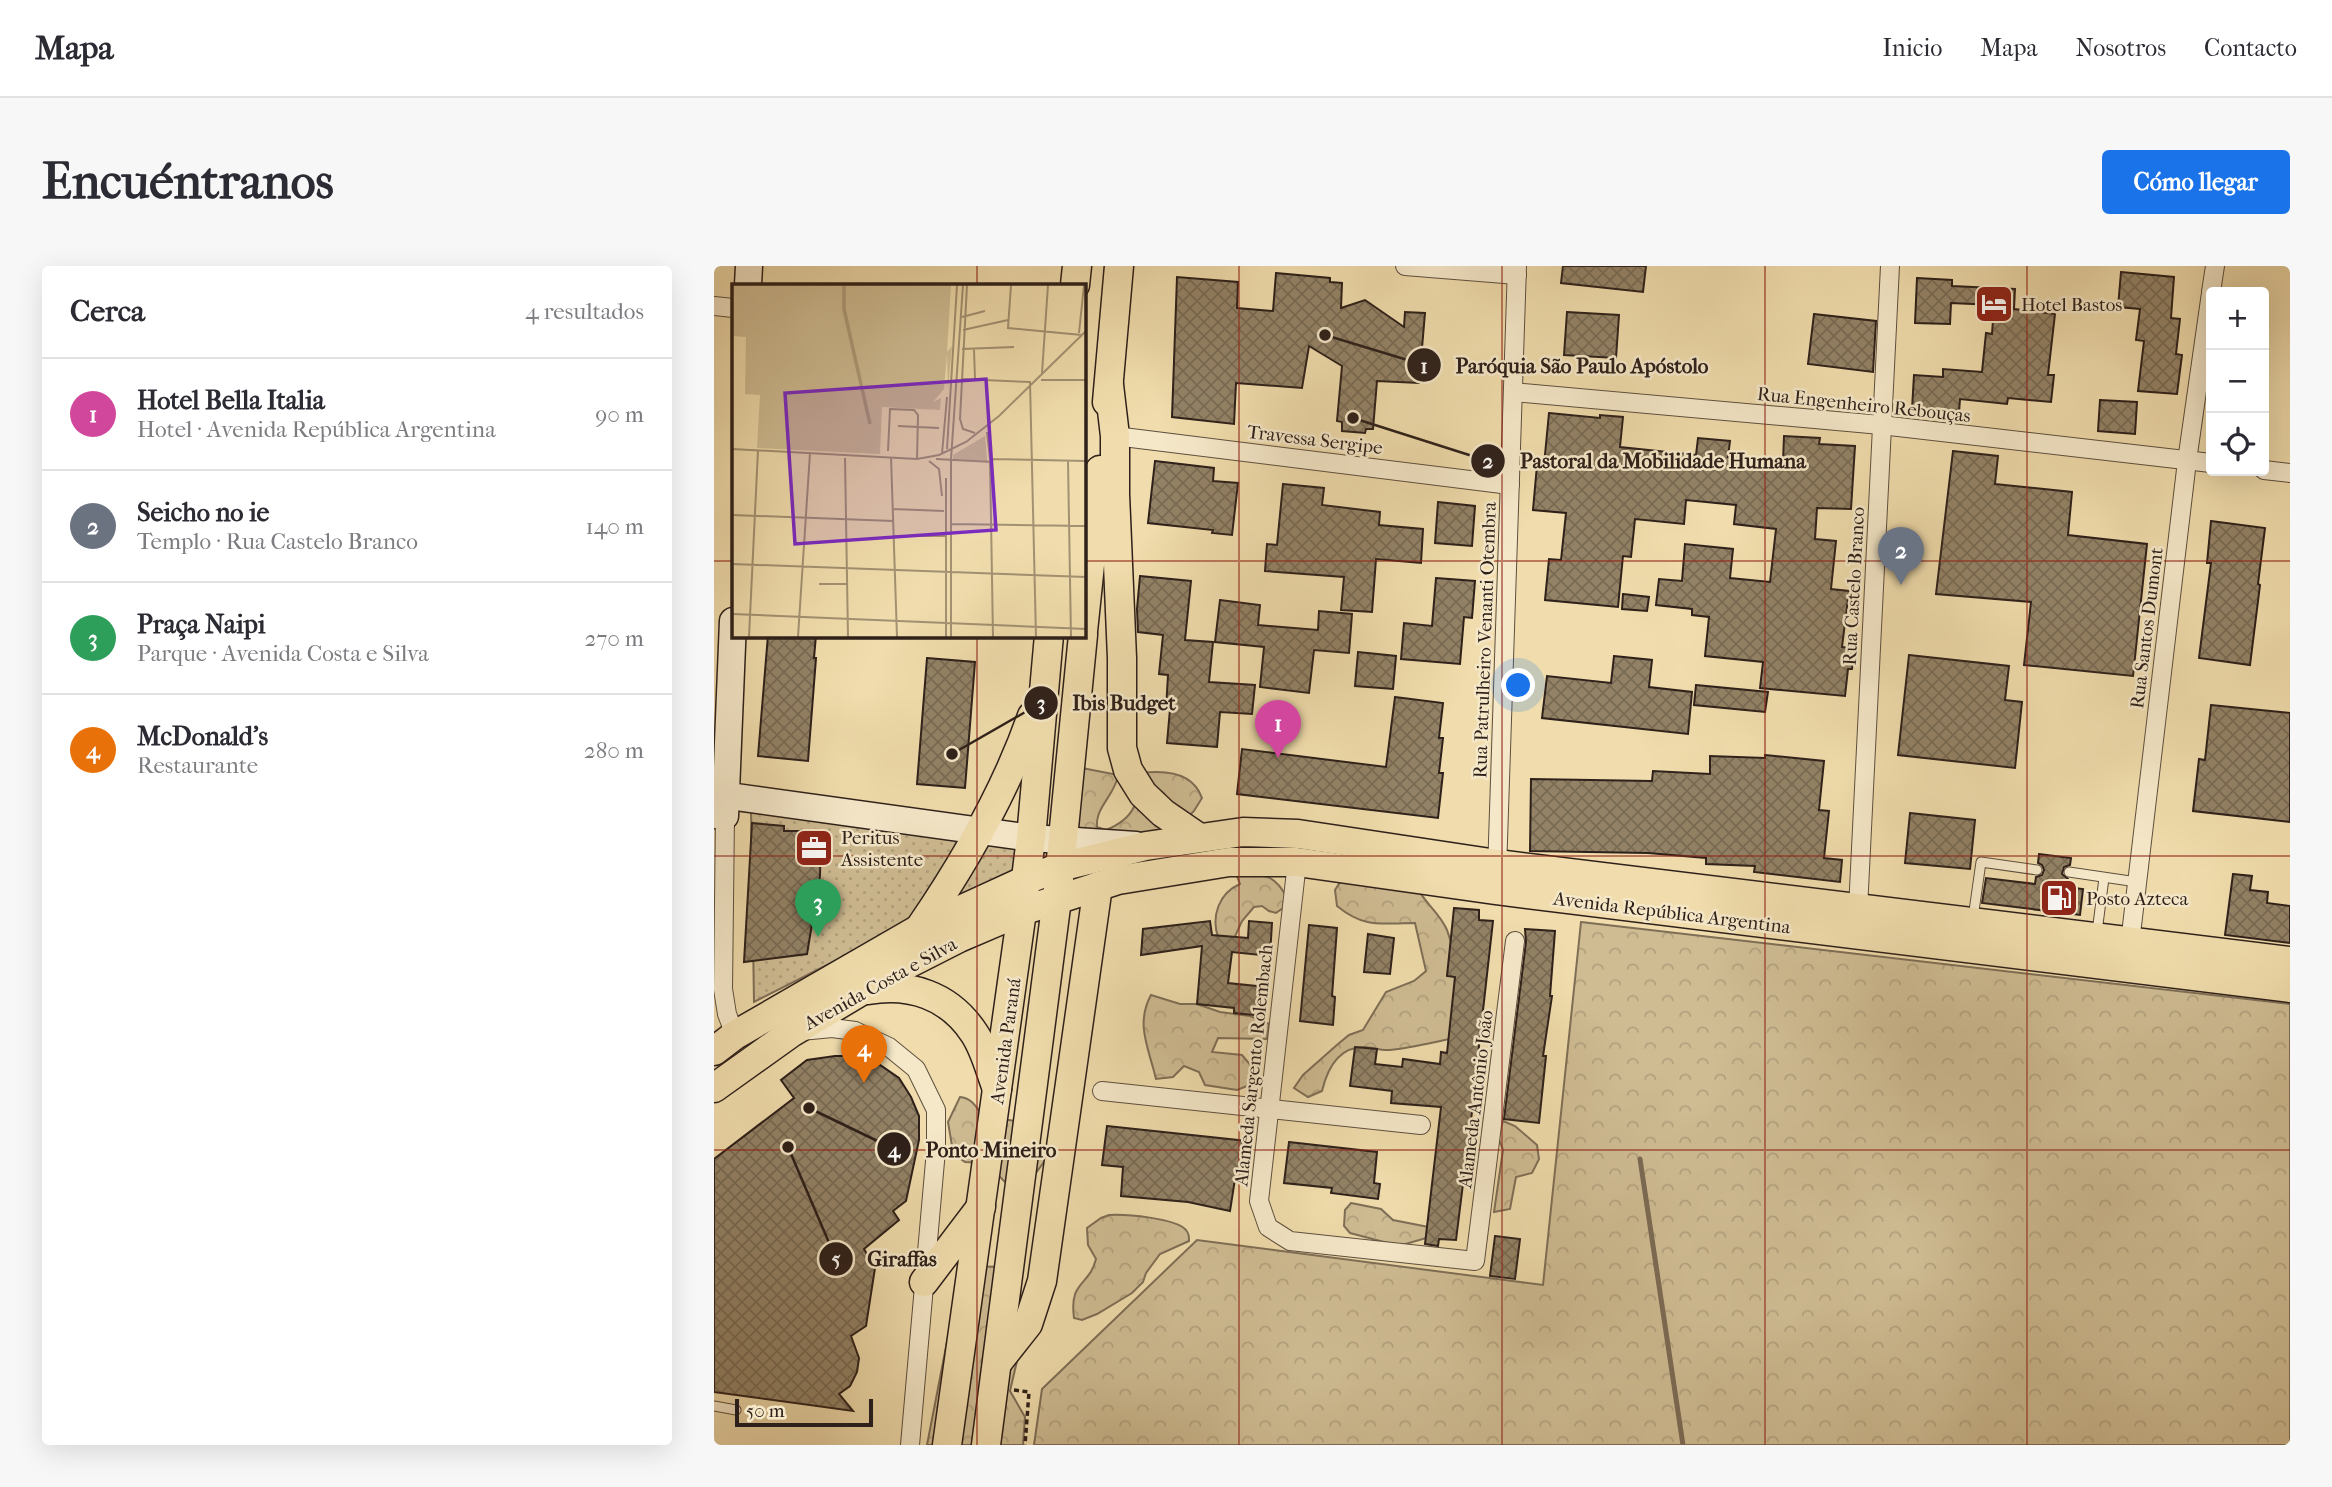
<!DOCTYPE html>
<html lang="es">
<meta charset="utf-8">
<style>
body{margin:0;font-family:"IM FELL French Canon",serif;background:#f7f7f7;color:#2b2b33}
.controls{position:absolute;right:21px;top:21px;display:grid;overflow:hidden;border-radius:7px;box-shadow:0 7px 28px #0002}
.controls button{width:63px;height:63px;display:grid;place-items:center;padding:0;border:0;border-bottom:2px solid #e1e1e2;background:#fff;color:#2b2b33;font:35px sans-serif}
.scale{position:absolute;left:21px;bottom:18px;width:138px;box-sizing:border-box;padding-left:7px;border:4px solid #2e201a;border-top:0;font-size:19px;line-height:24px;white-space:nowrap;color:#2e201a;-webkit-text-stroke:5px #f5e8c9;paint-order:stroke}
.you{position:absolute;left:805px;top:420px;width:24px;height:24px;margin:-18px;border:5px solid #fff;border-radius:50%;background:#1a73e8;box-shadow:0 0 0 10px #1a73e833}
.badge{display:grid;place-items:center;width:46px;height:46px;border-radius:50%;background:#1a73e8;color:#fff;font-size:23px;font-weight:700}
.pin{position:absolute;translate:-50% -58px;filter:drop-shadow(0 2px 4px #0008)}
.pin::after{content:'';position:absolute;top:37px;width:24px;height:21px;background:inherit;clip-path:polygon(0 0,100% 0,50% 100%)}
.list{margin:0;padding:0;list-style:none}
h2{display:flex;justify-content:space-between;align-items:center;height:91px;margin:0;padding:0 28px;font-size:30px}
h2 small{font-size:23px;font-weight:400;color:#7c7c81}
.list li{display:grid;grid-template-columns:46px 1fr auto;gap:21px;align-items:center;box-sizing:border-box;height:112px;padding:0 28px;border-top:2px solid #e1e1e2}
.list b{display:block;font-size:26px;white-space:nowrap}
.list p{margin:0;font-size:23px;white-space:nowrap;color:#7c7c81}
.list em{font-size:23px;font-style:normal;color:#7c7c81}
.icon{flex:none;width:38px;height:38px;fill:none;stroke:currentColor;stroke-width:2;stroke-linecap:round;stroke-linejoin:round}
.map{position:relative;flex:none;width:1576px;height:1179px;overflow:hidden;border-radius:7px}
header{display:flex;align-items:center;gap:42px;box-sizing:border-box;height:98px;padding:0 35px;background:#fff;border-bottom:2px solid #e1e1e2}
header strong{font-size:33px}
nav{display:flex;gap:38px;margin-inline-start:auto;font-size:24px}
.intro{display:flex;align-items:center;justify-content:space-between;box-sizing:border-box;height:168px;padding:0 42px}
h1{margin:0;font-size:49px}
.button{padding:18px 32px;border-radius:7px;background:#1a73e8;color:#fff;font-size:24px;font-weight:700}
main{display:flex;gap:42px;padding:0 42px}
aside{flex:1;background:#fff;border-radius:7px;box-shadow:0 7px 28px #0002}
.map>svg:first-child{display:block}
</style>
<header>
<strong>Mapa</strong>
<nav><a>Inicio</a><a>Mapa</a><a>Nosotros</a><a>Contacto</a></nav>
</header>
<div class="intro"><h1>Encuéntranos</h1><a class="button">Cómo llegar</a></div>
<main>
<aside>
<h2>Cerca<small>4 resultados</small></h2>
<ul class="list">
<li><span class="badge" style="background:#d1479c">1</span><div><b>Hotel Bella Italia</b><p>Hotel · Avenida República Argentina</p></div><em>90 m</em></li>
<li><span class="badge" style="background:#6b7280">2</span><div><b>Seicho no ie</b><p>Templo · Rua Castelo Branco</p></div><em>140 m</em></li>
<li><span class="badge" style="background:#2e9e5b">3</span><div><b>Praça Naipi</b><p>Parque · Avenida Costa e Silva</p></div><em>270 m</em></li>
<li><span class="badge" style="background:#e8710a">4</span><div><b>McDonald's</b><p>Restaurante</p></div><em>280 m</em></li>
</ul>
</aside>
<div class="map">
<svg width="1576" height="1179" viewBox="0 0 1576 1179">
<defs>
<pattern id="green-dots" width="8" height="8" patternUnits="userSpaceOnUse" patternTransform="scale(1.75)"><rect width="8" height="8" fill="#cfbc93"/><path d="M2 2h.1M6 6h.1" fill="none" stroke="#b2a17e" stroke-width="1.8" stroke-linecap="round"/></pattern>
<pattern id="forest-crowns" width="20" height="18" patternUnits="userSpaceOnUse" patternTransform="scale(1.75)"><rect width="20" height="18" fill="#cfbc93"/><path d="M2 6a3 3 0 1 1 6 0M12 15a3 3 0 1 1 6 0" fill="none" stroke="#b2a17e"/></pattern>
<pattern id="building-cross-hatch" width="8" height="8" patternUnits="userSpaceOnUse" patternTransform="scale(1.75)"><rect width="8" height="8" fill="#938266"/><path d="M0 0l8 8M0 8l8-8" fill="none" stroke="#786a53"/></pattern>
</defs>
<rect width="100%" height="100%" fill="#f0dcac"/>
<filter id="stains"><feTurbulence type="fractalNoise" baseFrequency=".00286" numOctaves="4"/><feColorMatrix values="0 0 0 0 .2 0 0 0 0 .09 0 0 0 0 .02 0 0 0 .5 -.17"/></filter>
<radialGradient id="worn" r=".72"><stop offset=".6" stop-color="#630" stop-opacity="0"/><stop offset="1" stop-color="#630" stop-opacity=".3"/></radialGradient>
<!-- green -->
<path fill="url(#green-dots)" stroke="#7e6e56" stroke-width="2" d="M37 543 302 577 299 605 40 736Z"/>
<!-- forest -->
<g fill="url(#forest-crowns)" stroke="#7e6e56" stroke-width="2">
<path d="M363 501 404 509C402 528 381 541 383 561L392 564C422 552 424 535 427 507 451 504 479 506 488 532L480 545 458 567 371 568 361 560Z"/>
<path d="M522 608C548 609 560 606 573 632L569 642 562 647 555 645 548 640 540 641 528 655 518 677 504 671C497 650 505 627 526 618Z"/>
<path d="M630 610 699 614C708 636 725 645 733 664 746 696 740 739 736 773 716 777 697 782 676 784 667 785 658 781 650 781 624 781 613 804 608 825L594 831 580 822 589 809 624 778 635 769 649 764 672 726 700 715 712 705 701 657C668 657 651 663 623 640L621 624Z"/>
<path d="M867 656 1576 738V1179H320L328 1123 483 974 829 1019Z"/>
<path d="M437 729 466 738H483L506 746 536 750 555 758 553 773 504 772 498 786 528 789 539 802 538 818 523 824 491 819 485 806 470 800 459 811 442 813C435 783 421 758 437 729Z"/>
<path d="M246 831C258 832 262 841 269 850L301 855 322 867 332 893 317 914 295 920 276 901 269 897 251 896 244 891 238 880 234 856Z"/>
<path d="M789 855 801 860 823 879 825 893 818 907 802 911 796 943 780 946 789 884 784 871Z"/>
<path d="M637 937 667 943 679 954 720 962 719 970 685 980 636 967 630 960 631 944Z"/>
<path d="M395 949C411 948 462 952 472 964 475 968 475 970 475 975L446 988 432 1007 429 1016 418 1027 383 1048 368 1054 360 1052C355 1014 375 1021 382 993L374 979 373 962 387 952Z"/>
<path d="M258 1000 287 1001 305 1064 303 1095 296 1125 311 1151 309 1179H213L242 1029Z"/>
</g>
<g fill="none" stroke-linecap="round" stroke-linejoin="round">
<!-- stream -->
<path stroke="#7b6a54" stroke-width="5" d="M926 893 969 1179"/>
</g>
<!-- building -->
<g fill="url(#building-cross-hatch)" stroke="#2e201a" stroke-width="2">
<path d="M849 0H932L929 26 847 17Z"/>
<path d="M1407 6 1460 11 1457 52 1466 53 1462 88 1468 89 1463 128 1424 125 1430 75 1422 74 1426 43 1404 41Z"/>
<path d="M562 7 616 12V16L628 17 627 42 651 34 690 61 691 46 711 47 705 117 663 115 659 163H652L651 167 628 165V156L623 155 628 100 595 80 588 122 522 117 520 158 458 151 463 11 524 16 523 42 559 45Z"/>
<path d="M1203 12 1238 14V20L1301 23 1300 43 1341 48 1334 109H1340L1337 136 1294 132 1293 138 1246 133 1245 147 1198 143 1200 109 1229 111V103L1268 106 1272 67 1278 68 1280 39 1237 37 1236 58 1201 57Z"/>
<path d="M853 46 905 49 902 92 850 89Z"/>
<path d="M1100 48 1162 55 1159 106 1094 98Z"/>
<path d="M1386 134 1423 136 1421 168 1384 165Z"/>
<path d="M835 147 886 152V149L909 151 906 181 982 189 984 172 1016 175 1014 191 1069 196 1070 170 1106 172 1105 178 1141 180 1137 243 1103 242 1101 273 1122 275 1117 323 1135 325 1128 381 1140 382 1138 403H1134L1131 430 1046 422 1049 396 991 390 995 351 978 349V343L942 339 945 313 968 315 971 278 1019 283 1016 312 1056 316 1062 263 1020 258 1022 239 972 234 970 258 921 253 917 291 909 290 904 341 831 334 835 293 847 294 852 247 819 244 823 199H830Z"/>
<path d="M1239 185 1284 190 1281 218 1358 226 1354 269 1433 278 1419 410 1310 399 1317 336 1222 328Z"/>
<path d="M441 195 500 202 499 215 524 217 518 269 498 267 499 264 434 257Z"/>
<path d="M569 218 610 222 608 239 666 246 665 259 709 263 707 297 662 293 658 346 627 344 630 311 551 305 553 278 563 279Z"/>
<path d="M724 236 761 240 758 280 721 277Z"/>
<path d="M1497 255 1551 262 1544 318 1546 319 1536 399 1485 392 1497 297H1493Z"/>
<path d="M426 310 477 315 471 374 499 376 495 416 541 419 538 448 506 446 503 481 453 477 456 443H452L454 409 445 408 449 369 424 366 423 343Z"/>
<path d="M722 312 761 315 758 352 750 351 746 398 687 393 690 357 718 360Z"/>
<path d="M909 328 935 331 933 345 908 343Z"/>
<path d="M506 334 546 339 544 359 604 364 605 345 638 348 635 387 600 384 595 427 546 421 550 381 501 376Z"/>
<path d="M54 369H102L100 392H102L94 495 44 490Z"/>
<path d="M644 386 682 390 679 423 641 420Z"/>
<path d="M1195 389 1295 400 1291 434 1308 436 1301 502 1184 489Z"/>
<path d="M900 390 938 394 935 421 978 426 974 468 828 452 833 410 897 417Z"/>
<path d="M213 392 261 396 251 522 203 518Z"/>
<path d="M982 419 1054 426 1051 446 980 439Z"/>
<path d="M681 431 729 437 725 472H729L725 507H729L724 552 523 528 528 483 672 501Z"/>
<path d="M1497 439 1576 447V556L1479 545 1485 493 1491 494Z"/>
<path d="M1051 489 1110 495 1105 544 1115 545 1110 592 1128 594 1126 616 1040 606 1041 600 992 598V592L934 587 816 585 817 513 938 515 939 505 996 508V490L1051 492Z"/>
<path d="M1196 547 1261 554 1256 603 1191 597Z"/>
<path d="M38 557 70 560V565H107L106 610 93 688 30 696Z"/>
<path d="M1325 588 1357 592 1356 599 1350 601 1348 608 1354 613 1353 621 1369 623 1366 649 1268 637 1272 612 1321 618 1322 611 1328 609 1330 604 1328 599 1324 597Z"/>
<path d="M1519 608 1538 610 1536 624 1554 626 1553 637 1576 640V677L1511 669Z"/>
<path d="M740 642 765 644V654L779 655 764 789V817L760 846H758L742 974 725 973 724 980 711 978 727 841 677 837 678 825 636 820 641 781 663 783 661 798 688 801 689 793 726 798 727 786 733 787 741 711 733 710Z"/>
<path d="M496 655 498 669 534 672 535 655 558 657 556 690 518 686 514 717 552 721 550 750 520 747V742L483 738 488 680 427 689 429 663Z"/>
<path d="M595 659 623 662 618 730 621 731 619 759 586 755Z"/>
<path d="M811 663 841 665 836 730H838L829 790H832L825 857 790 853 812 676Z"/>
<path d="M654 668 680 672 676 708 650 706Z"/>
<path d="M121 790H144L166 799 185 812 197 831 205 850V874L192 935 179 945 185 954 150 983 161 1002 152 1060 137 1070 145 1092 143 1106 136 1120 125 1128 139 1145 0 1126V893L80 832 67 814 93 794Z"/>
<path d="M393 860 533 875 529 914 521 913 516 945 474 936 407 930 409 901 388 899Z"/>
<path d="M575 876 663 886 660 917 666 918 664 933 617 927 618 922 570 917Z"/>
<path d="M781 970 806 973 801 1013 776 1010Z"/>
</g>
<g fill="none" stroke-linecap="round" stroke-linejoin="round">
<defs>
<g id="service">
<path d="M1355 606 1423 616"/>
<path d="M1259 652 1267 596 1323 604"/>
<path d="M1383 666 1390 612"/>
<path d="M0 1140 22 1144"/>
</g>
<g id="minor">
<path d="M691 0 803 9"/>
<path d="M1497 26 1501 0"/>
<path d="M0 40 19 42"/>
<path d="M799 126 1167 159 1497 197"/>
<path d="M401 170 796 219"/>
<path d="M1550 204 1576 207"/>
<path d="M11 550 9 723 13 748 21 769"/>
<path d="M583 596 545 935 554 961 576 975 761 995 801 675"/>
<path d="M783 605 803 0"/>
<path d="M1144 643 1176 0"/>
<path d="M1415 685 1473 195 1497 27"/>
<path d="M87 765 118 762 141 765 175 781 202 803 222 844V884L196 1179"/>
<path d="M388 825 707 859"/>
</g>
<g id="secondary">
<path d="M34 19 35 0"/>
<path d="M0 528 317 572 422 579"/>
<path d="M0 549 11 550 19 355"/>
</g>
<g id="primary">
<path d="M361 19 363 0"/>
<path d="M395 119 401 170V228L408 392V482L414 504 429 528 449 547 484 571"/>
<path d="M393 136 405 0"/>
<path d="M369 365 386 204"/>
<path d="M205 663C251 596 291 527 318 450"/>
<path d="M154 724C196 717 235 729 260 767 271 783 276 805 283 823"/>
<path d="M0 785 21 769 205 663 312 614 346 601 432 580 529 566 584 568 783 598 1576 695"/>
<path d="M0 822 77 767 186 702 245 672 308 645 404 614 515 596H583L781 624 1576 722"/>
<path d="M210 1016 267 941"/>
<path d="M284 1096 314 1058 328 1015 384 620"/>
<path d="M233 1179 308 645 317 572 335 369"/>
<path d="M272 1179 343 633 369 369"/>
</g>
</defs>
<!-- service casing -->
<use href="#service" stroke="#5e4f3e" stroke-width="11"/>
<!-- minor casing -->
<use href="#minor" stroke="#5e4f3e" stroke-width="20"/>
<!-- secondary casing -->
<use href="#secondary" stroke="#2e201a" stroke-width="29"/>
<!-- primary casing -->
<use href="#primary" stroke="#2e201a" stroke-width="31"/>
<!-- path -->
<path stroke="#2e201a" stroke-width="3.5" stroke-dasharray="5 3.5" stroke-linecap="butt" d="M300 1124 315 1126 311 1179"/>
<!-- service -->
<use href="#service" stroke="#f5e8c9" stroke-width="9"/>
<!-- minor -->
<use href="#minor" stroke="#f5e8c9" stroke-width="18"/>
<!-- secondary -->
<use href="#secondary" stroke="#f5e8c9" stroke-width="26"/>
<!-- primary -->
<use href="#primary" stroke="#f0dcac" stroke-width="28"/>
</g>
<!-- grid -->
<path fill="none" stroke="#8f2418" stroke-width="2" stroke-opacity="0.55" d="M263 0V19M525 0V1179M788 0V1179M1051 0V1179M1313 0V1179M0 295H19M369 295H1576M263 369V1179M0 590H1576M0 884H1576"/>
<!-- icons -->
<defs>
<symbol id="hotel-square" viewBox="-11 -11 22 22"><rect x="-9" y="-9" width="18" height="18" rx="4" fill="#8f2418" stroke="#f5e8c9"/><path d="M-6-4.5h1.5V1H6V5H4.5V3h-9V5H-6ZM-4 0a1.8 1.8 0 1 1 3.6 0ZM.5 0V-2.5h3Q6-2.5 6 0Z" fill="#fff"/></symbol>
<symbol id="office-square" viewBox="-11 -11 22 22"><rect x="-9" y="-9" width="18" height="18" rx="4" fill="#8f2418" stroke="#f5e8c9"/><path d="M-6-3h4V-5.5h4V-3h4V5H-6ZM-1-4.5V-3h2v-1.5ZM-6 0V1H6V0Z" fill="#fff"/></symbol>
<symbol id="fuel-square" viewBox="-11 -11 22 22"><rect x="-9" y="-9" width="18" height="18" rx="4" fill="#8f2418" stroke="#f5e8c9"/><path d="M-5.5-6h7V0h2V4h1.3V-2.5L3-4.5l.8-.8L6-3V5H2.5V1h-1V6h-7ZM-4.2-4.7v3.2H.2V-4.7Z" fill="#fff"/></symbol>
</defs>
<g fill-rule="evenodd">
<use href="#hotel-square" x="1258" y="16" width="44" height="44"/>
<use href="#office-square" x="78" y="560" width="44" height="44"/>
<use href="#fuel-square" x="1323" y="610" width="44" height="44"/>
</g>
<g text-anchor="middle" stroke-width="5" stroke-linejoin="round" paint-order="stroke">
<!-- poi labels -->
<g font-size="19" fill="#2e201a" stroke="#f5e8c9" text-anchor="start">
<text x="1307" y="45">Hotel Bastos</text>
<text x="127" y="578">Peritus<tspan x="127" dy="22">Assistente</tspan></text>
<text x="1372" y="639">Posto Azteca</text>
</g>
<!-- street labels -->
<g font-size="19" fill="#2e201a" stroke="#f5e8c9">
<text transform="translate(1150 138) rotate(6)" y="7">Rua Engenheiro Rebouças</text>
<text transform="translate(601 173) rotate(7)" y="7">Travessa Sergipe</text>
<text transform="translate(1139 320) rotate(-87)" y="7">Rua Castelo Branco</text>
<text transform="translate(1432 362) rotate(-83)" y="7">Rua Santos Dumont</text>
<text transform="translate(770 374) rotate(-88)" y="7">Rua Patrulheiro Venanti Otembra</text>
<text transform="translate(958 646) rotate(7)" y="7">Avenida República Argentina</text>
<text transform="translate(166 717) rotate(-29)" y="7">Avenida Costa e Silva</text>
<text transform="translate(291 775) rotate(-82)" y="7">Avenida Paraná</text>
<text transform="translate(539 799) rotate(-84)" y="7">Alameda Sargento Rolembach</text>
<text transform="translate(761 833) rotate(-83)" y="7">Alameda Antônio João</text>
</g>
</g>
<!-- overview -->
<g transform="translate(18 18)">
<rect width="354" height="354" fill="#f0dcac"/>
<path d="M253 152 255 177 221 175V171Z" fill="#cfbc93"/>
<path d="M0 1H219L215 68 220 62 216 105 215 70 212 105 201 118 209 114 208 126 150 123 148 170 25 164 28 111 13 110 14 53 0 52Z" fill="#cfbc93"/>
<path fill="none" stroke="#ae9c7a" stroke-width="3.5" d="M112 1V25L138 140"/>
<path fill="none" stroke="#a29172" stroke-width="2" d="M235 1 228 135 231 145 243 149M279 1 276 44 350 51M230 33 253 27M231 46 276 36M347 49 352 1M230 65 282 63M242 65 243 95M310 89 316 1M229 95 298 98 304 353M309 96H354M166 142 207 144M255 148 258 175M0 165 185 175 207 171 234 158 267 132 354 47M215 165 225 1M156 167 158 125 182 126 186 131 185 175M210 170 215 113M159 173 165 353M113 174 116 353M204 175 261 178M197 177 207 185 210 212M336 177 339 353M161 225 212 227M0 231 161 237M219 240 354 242M162 252H213M0 280 354 293M87 300H115M0 330 354 345M17 353 26 166M66 353 78 169M214 353V194M219 353V175L231 1M261 353 258 175 354 177"/>
<path fill="#7b2cbf" fill-opacity="0.15" stroke="#7b2cbf" stroke-width="3.5" d="M254 95 264 246 63 260 53 109Z"/>
<rect width="354" height="354" fill="none" stroke="#2e201a" stroke-width="3.5"/>
</g>
<!-- callouts -->
<path fill="none" stroke="#2e201a" stroke-width="2.5" d="M611 69L710 99M639 152L774 195M238 488L327 437M95 842L180 883M74 881L122 993"/>
<g fill="#2e201a" stroke="#f5e8c9" stroke-width="2.5">
<circle cx="611" cy="69" r="7"/>
<circle cx="639" cy="152" r="7"/>
<circle cx="238" cy="488" r="7"/>
<circle cx="95" cy="842" r="7"/>
<circle cx="74" cy="881" r="7"/>
<circle cx="710" cy="99" r="18"/>
<circle cx="774" cy="195" r="18"/>
<circle cx="327" cy="437" r="18"/>
<circle cx="180" cy="883" r="18"/>
<circle cx="122" cy="993" r="18"/>
</g>
<g font-size="21" text-anchor="middle" font-weight="bold" fill="#fff">
<text x="710" y="107">1</text>
<text x="774" y="202">2</text>
<text x="327" y="444">3</text>
<text x="180" y="891">4</text>
<text x="122" y="1000">5</text>
</g>
<g font-size="21" text-anchor="middle" font-weight="bold" fill="#2e201a" stroke="#f5e8c9" stroke-width="5" stroke-linejoin="round" paint-order="stroke">
<text x="868" y="107">Paróquia São Paulo Apóstolo</text>
<text x="949" y="202">Pastoral da Mobilidade Humana</text>
<text x="410" y="444">Ibis Budget</text>
<text x="277" y="891">Ponto Mineiro</text>
<text x="188" y="1000">Giraffas</text>
</g>
<rect width="100%" height="100%" filter="url(#stains)"/>
<rect width="100%" height="100%" fill="url(#worn)"/>
</svg>
<div class="controls">
<button>+</button>
<button>−</button>
<button><svg class="icon" aria-label="locate" viewBox="0 0 24 24"><circle cx="12" cy="12" r="6"/><path d="M12 2v4M12 18v4M2 12h4M18 12h4"/></svg></button>
</div>
<div class="scale">50 m</div>
<div class="you"></div>
<div class="pin badge" style="left:564px;top:492px;background:#d1479c">1</div>
<div class="pin badge" style="left:1187px;top:319px;background:#6b7280">2</div>
<div class="pin badge" style="left:104px;top:671px;background:#2e9e5b">3</div>
<div class="pin badge" style="left:150px;top:817px;background:#e8710a">4</div>
</div>
</main>
